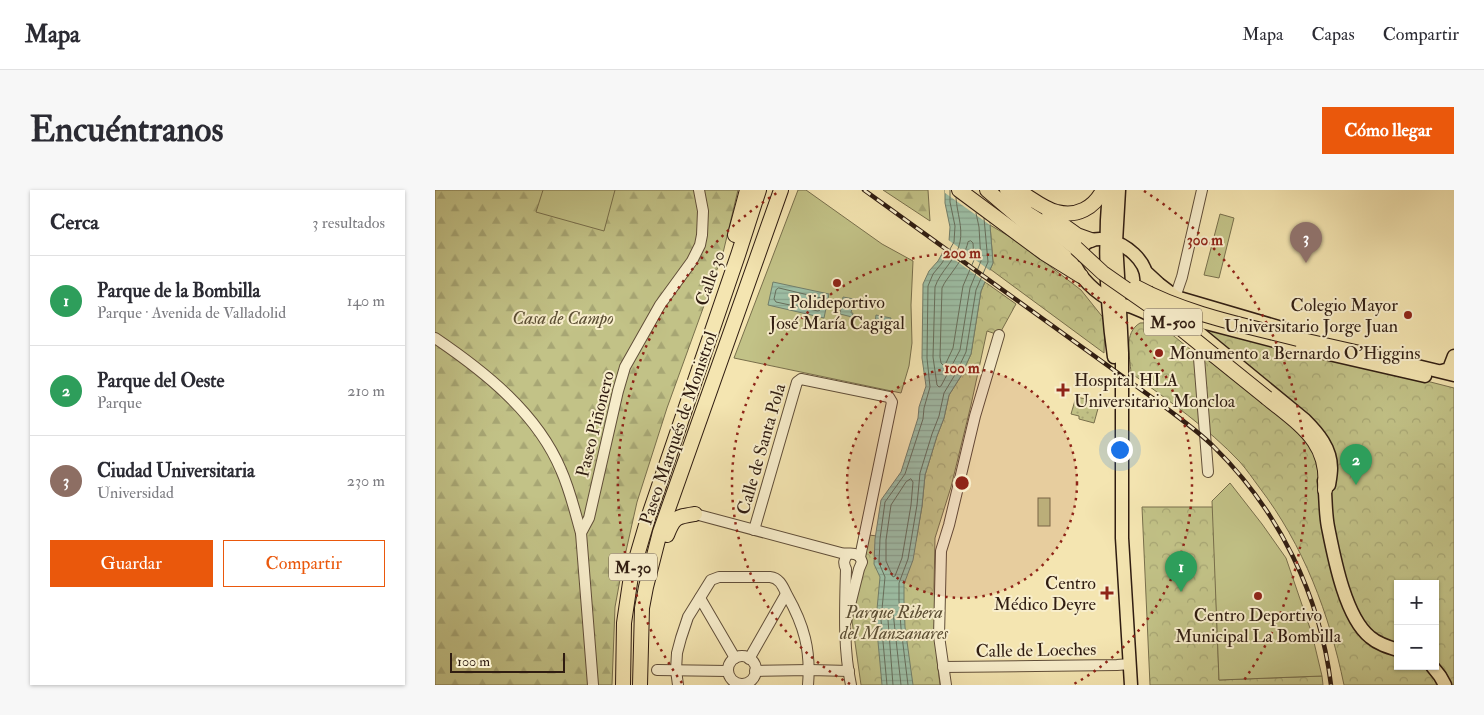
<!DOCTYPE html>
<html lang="es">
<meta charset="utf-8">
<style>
body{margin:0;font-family:"IM FELL Double Pica",serif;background:#f7f7f7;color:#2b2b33}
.controls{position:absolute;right:15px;bottom:15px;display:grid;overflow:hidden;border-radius:0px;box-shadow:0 1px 4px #0004}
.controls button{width:45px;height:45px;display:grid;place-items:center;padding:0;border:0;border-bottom:1px solid #e1e1e2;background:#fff;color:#2b2b33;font:25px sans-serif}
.scale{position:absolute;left:15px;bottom:12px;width:115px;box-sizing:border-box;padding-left:5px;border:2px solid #2f1c11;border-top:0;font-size:14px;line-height:18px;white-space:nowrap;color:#2f1c11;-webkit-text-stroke:4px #f8eecc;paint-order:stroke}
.you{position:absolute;left:684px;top:259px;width:18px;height:18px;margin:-12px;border:4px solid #fff;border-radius:50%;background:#1a73e8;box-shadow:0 0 0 8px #1a73e833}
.badge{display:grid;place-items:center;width:32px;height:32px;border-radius:50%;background:#ea580c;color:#fff;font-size:16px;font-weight:700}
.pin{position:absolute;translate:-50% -41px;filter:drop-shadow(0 1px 2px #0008)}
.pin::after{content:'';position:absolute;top:26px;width:18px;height:15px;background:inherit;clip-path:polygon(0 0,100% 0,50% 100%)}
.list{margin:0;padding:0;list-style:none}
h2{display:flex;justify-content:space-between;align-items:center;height:65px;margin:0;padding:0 20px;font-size:21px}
h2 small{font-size:16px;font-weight:400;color:#7c7c81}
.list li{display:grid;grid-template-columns:32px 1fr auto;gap:15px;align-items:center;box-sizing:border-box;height:90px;padding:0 20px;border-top:1px solid #e1e1e2}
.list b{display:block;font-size:19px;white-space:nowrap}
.list p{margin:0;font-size:16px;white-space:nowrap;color:#7c7c81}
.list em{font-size:16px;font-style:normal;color:#7c7c81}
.actions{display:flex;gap:10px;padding:15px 20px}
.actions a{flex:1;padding:11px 0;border:1px solid #ea580c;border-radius:0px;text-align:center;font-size:18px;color:#ea580c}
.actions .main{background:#ea580c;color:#fff}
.map{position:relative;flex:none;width:1019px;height:495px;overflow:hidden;border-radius:0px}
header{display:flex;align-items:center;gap:30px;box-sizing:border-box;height:70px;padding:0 25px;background:#fff;border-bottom:1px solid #e1e1e2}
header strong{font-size:24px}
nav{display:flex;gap:28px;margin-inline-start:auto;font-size:18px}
.intro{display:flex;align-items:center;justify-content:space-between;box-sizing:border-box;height:120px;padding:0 30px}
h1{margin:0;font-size:35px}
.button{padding:12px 22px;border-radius:0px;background:#ea580c;color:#fff;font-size:18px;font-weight:700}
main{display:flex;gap:30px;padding:0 30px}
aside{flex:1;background:#fff;border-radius:0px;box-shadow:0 1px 4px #0004}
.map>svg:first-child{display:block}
</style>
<header>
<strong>Mapa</strong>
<nav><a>Mapa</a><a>Capas</a><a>Compartir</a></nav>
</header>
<div class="intro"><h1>Encuéntranos</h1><a class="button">Cómo llegar</a></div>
<main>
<aside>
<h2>Cerca<small>3 resultados</small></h2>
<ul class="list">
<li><span class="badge" style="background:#2e9e5b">1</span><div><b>Parque de la Bombilla</b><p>Parque · Avenida de Valladolid</p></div><em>140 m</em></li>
<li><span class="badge" style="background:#2e9e5b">2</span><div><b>Parque del Oeste</b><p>Parque</p></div><em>210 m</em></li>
<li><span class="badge" style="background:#8d6e63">3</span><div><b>Ciudad Universitaria</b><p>Universidad</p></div><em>230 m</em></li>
</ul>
<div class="actions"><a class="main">Guardar</a><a>Compartir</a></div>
</aside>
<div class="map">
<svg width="1019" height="495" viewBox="0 0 1019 495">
<defs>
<pattern id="grass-dots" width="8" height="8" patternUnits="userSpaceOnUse" patternTransform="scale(1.25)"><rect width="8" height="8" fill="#c2c287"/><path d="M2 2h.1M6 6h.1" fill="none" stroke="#a7a674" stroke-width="1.8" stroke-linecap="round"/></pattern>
<pattern id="forest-firs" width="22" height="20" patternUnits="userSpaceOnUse" patternTransform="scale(1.25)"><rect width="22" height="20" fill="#c2c287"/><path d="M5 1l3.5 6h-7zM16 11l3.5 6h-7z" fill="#a7a674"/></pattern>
<pattern id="park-crowns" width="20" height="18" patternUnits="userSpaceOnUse" patternTransform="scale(1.25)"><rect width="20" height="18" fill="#c2c287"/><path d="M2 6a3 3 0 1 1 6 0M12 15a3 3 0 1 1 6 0" fill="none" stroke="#a7a674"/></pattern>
<pattern id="water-rules" width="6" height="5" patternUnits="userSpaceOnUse" patternTransform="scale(1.25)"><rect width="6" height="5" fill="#9dc0a7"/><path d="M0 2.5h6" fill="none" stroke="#88a48f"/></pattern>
</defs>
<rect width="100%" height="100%" fill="#f4e5b1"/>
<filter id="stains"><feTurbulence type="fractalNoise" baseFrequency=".004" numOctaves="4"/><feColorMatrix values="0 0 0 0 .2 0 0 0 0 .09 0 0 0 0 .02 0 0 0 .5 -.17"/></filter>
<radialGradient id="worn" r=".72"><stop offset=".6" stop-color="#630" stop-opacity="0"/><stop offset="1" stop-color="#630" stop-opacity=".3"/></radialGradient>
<!-- grass -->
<path fill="url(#grass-dots)" stroke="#786f4c" d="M641 207 661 211V214L664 215 659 233 644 229V226L636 224Z"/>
<!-- forest -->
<g fill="url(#forest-firs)" stroke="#786f4c">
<path d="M0 0H303L288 63 232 218 202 312 187 379 180 417 177 495H0Z"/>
<path d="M448 0H493L495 31Z"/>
</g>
<!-- park -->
<g fill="url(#park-crowns)" stroke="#786f4c" fill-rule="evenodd">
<path d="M555 35 582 51 646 100 670 130 669 163 555 79 558 73Z"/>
<path d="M550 92 581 114 564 145 552 141 536 215 516 297 500 348 499 397 502 470 505 495H426L417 431 434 345 481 351 487 316 490 285 502 246 509 228 514 205 526 186 536 164 546 101Z"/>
<path d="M705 133C727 131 743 151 760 163L772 135 1019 198V495H909C894 423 869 356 824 297 818 289 812 280 805 272 773 238 734 211 696 183 695 166 688 143 705 133ZM963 394H1000V476H963Z"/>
<path d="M707 317H778L784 490 887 486 888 495H715Z"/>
</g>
<!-- pitch -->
<g fill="#c2c287" stroke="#786f4c">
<path d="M108 0H180L169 41 101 22Z"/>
<path d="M363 0H371L447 54 478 71 476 115 477 153 474 176 466 203 299 168Z"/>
<path d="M785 24 799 28 784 88 769 85Z"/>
<path d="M795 293 827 334 851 368 877 444 887 486 784 490 777 311Z"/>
<rect x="603" y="308" width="12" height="28"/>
</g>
<!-- water -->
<g fill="url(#water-rules)" stroke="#717e6b">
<path d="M510 0H548L555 35 558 73 546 101 536 164 526 186 514 205 509 228 502 246 490 285 487 316 478 370 469 394V411L470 437 478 495H447L441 430 445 387 439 374 440 349 446 310 466 282 483 228 484 217 491 196 487 168 488 94 494 81 503 71 514 51 515 37 510 13Z"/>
<path d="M338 92 394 104 389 128 333 115Z"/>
<path d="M408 107 419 109 416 123H418L417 127 405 124Z"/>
<path d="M441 125 456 128 453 142 439 139Z"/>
</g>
<!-- pier -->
<g fill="#f4e5b1">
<path d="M510 0H549L555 35 510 3Z"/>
<path d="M512 49 557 82 552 93 506 60Z"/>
</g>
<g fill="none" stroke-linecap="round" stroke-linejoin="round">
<!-- shore -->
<g stroke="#666e5c" stroke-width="1">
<path d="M521 8C522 23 528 37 525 52 522 69 505 81 500 97L498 167 502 195 504 197 506 196 525 160 535 98 546 71 544 37 541 23"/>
<path d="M536 51 538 53 539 70 528 96 518 158 511 173 508 175 506 173 505 167 507 98C510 91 514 87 518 81 524 73 531 62 533 52Z"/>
<path d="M344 98 386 108 388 110 385 120 383 121 341 112 339 109 341 100Z"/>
<path d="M476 289 478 292 476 315 467 368 460 386 458 387 451 371V350L456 315 471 292Z"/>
<path d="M452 495 446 430 450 387 444 373 445 349 450 312 470 284 488 229 489 218 495 197 492 168 493 96 498 84 507 73 519 52 520 36 515 12V0"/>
<path d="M458 495 453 430V422L455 420 458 422 466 495"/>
<path d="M473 495 466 438 464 411V393L473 369 482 315 485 283 497 244 504 226 509 203 521 183 531 162 541 100 553 72 549 28"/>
</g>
<defs>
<g id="minor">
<path d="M738 113 747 87 767 0"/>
<path d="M0 148C50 182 102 223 126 280 135 300 140 322 146 343"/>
<path d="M766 162 764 168 773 282"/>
<path d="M260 324 406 363C413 365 419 361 425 367"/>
<path d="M319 340 362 192 366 189 454 207 457 212 425 367 427 372 424 379 411 431"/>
<path d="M412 365C409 370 408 373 411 379 410 417 408 458 416 495"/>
<path d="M265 408 300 468"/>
<circle cx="307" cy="480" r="14"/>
<path d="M314 469 351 404"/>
<path d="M508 477 682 475 695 474"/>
<path d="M222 480 293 481"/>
<path d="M320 481 375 480 414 481"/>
<path d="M158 495 146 343 154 328 183 201 190 177 225 115 257 71 265 55 267 45 268 21 264 0"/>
<path d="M243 495 241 480 242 463 246 448 253 427 276 390 284 387H335C345 388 348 397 352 405 369 435 376 460 373 495"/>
<path d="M511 495 504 446 506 361 514 335 540 226 564 145"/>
</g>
<g id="major">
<path d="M674 0C669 56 671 111 679 167"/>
<path d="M684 0 681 52 685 120 687 163V348L696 495"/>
<path d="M648 56C672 30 744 83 695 116"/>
<path d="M641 77C649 93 668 109 685 114 689 116 693 115 697 117 710 122 724 129 735 137"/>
<path d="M711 82 724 94 741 107 850 139"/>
<path d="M729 125 767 132 859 156 990 186"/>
<path d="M752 127 763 142 870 230C883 243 896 258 896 278 896 284 895 289 894 295"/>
<path d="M970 171 978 175 1019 185"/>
<path d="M1007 181 1014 179 1019 166"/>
<path d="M889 291C891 306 890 322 893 337 899 367 910 427 935 447 943 454 953 457 963 460"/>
<path d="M997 476 1005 486 1010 495"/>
</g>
<g id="highway">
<path d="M524 0 609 63 646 86"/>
<path d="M552 0 636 72"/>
<path d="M572 0 590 15"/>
<path d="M587 3C597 9 611 20 622 22 642 27 659 18 668 0"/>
<path d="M587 20 617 39 641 58"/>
<path d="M614 25 642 45 656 50"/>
<path d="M300 45 312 0"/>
<path d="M863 149 978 175"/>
<path d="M832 208C866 236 895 252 890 300"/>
<path d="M232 345C239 327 241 327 260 324"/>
<path d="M188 495 189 433 196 386 214 325 303 65 324 0"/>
<path d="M205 495 207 418 211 397 225 342 346 0"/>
</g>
</defs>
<!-- minor casing -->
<use href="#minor" stroke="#604e39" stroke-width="12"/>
<!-- major casing -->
<use href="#major" stroke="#2f1c11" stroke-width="15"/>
<!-- highway casing -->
<use href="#highway" stroke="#2f1c11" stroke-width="16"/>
<!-- minor -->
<use href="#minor" stroke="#f8eecc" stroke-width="10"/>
<!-- major -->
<use href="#major" stroke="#f4e5b1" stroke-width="12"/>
<!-- highway -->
<use href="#highway" stroke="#f4e5b1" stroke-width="14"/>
<defs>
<path id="rail" d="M429 0 726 214C744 228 763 241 779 257 844 321 885 405 896 495"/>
</defs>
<!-- rail casing -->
<use href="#rail" stroke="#2f1c11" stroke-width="4.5"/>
<!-- rail -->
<use href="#rail" stroke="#f8eecc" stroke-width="2.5" stroke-dasharray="8" stroke-linecap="butt"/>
<defs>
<g id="highway-bridge">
<path d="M641 58 668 83 734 129 832 208"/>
<path d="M701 97C751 124 808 135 863 149"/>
</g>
</defs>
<!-- highway-bridge casing -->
<use href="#highway-bridge" stroke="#2f1c11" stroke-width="16" stroke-linecap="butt"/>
<!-- highway-bridge -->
<use href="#highway-bridge" stroke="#f4e5b1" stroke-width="14"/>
</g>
<!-- distance rings -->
<circle cx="527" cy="293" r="115" fill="#8f2418" fill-opacity=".12"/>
<g fill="none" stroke="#8f2418" stroke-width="2.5" stroke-dasharray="2.5 5">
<circle cx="527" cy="293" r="115"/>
<path d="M415 494A230 230 0 1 1 639 494"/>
<path d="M247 493A344 344 0 0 1 345 1M709 1A344 344 0 0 1 807 493"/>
</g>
<!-- markers -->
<g fill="#8f2418" stroke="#f8eecc" stroke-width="2">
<circle cx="402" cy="93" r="5"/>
<circle cx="973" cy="125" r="5"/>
<circle cx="724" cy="163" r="5"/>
<path d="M625.5 192.5h5v5h5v5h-5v5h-5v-5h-5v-5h5z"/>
<path d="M669.5 395.5h5v5h5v5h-5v5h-5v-5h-5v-5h5z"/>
<circle cx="823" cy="406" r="5"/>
</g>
<g text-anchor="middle" stroke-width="4" stroke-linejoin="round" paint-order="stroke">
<!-- shield labels -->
<g fill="#f8eecc" stroke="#6b5b49" stroke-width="1">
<rect x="709" y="118.5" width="58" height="27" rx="4"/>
<rect x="174" y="363.5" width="48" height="27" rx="4"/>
</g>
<g font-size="16" font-weight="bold" fill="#2f1c11">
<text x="738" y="138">M-500</text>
<text x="198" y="383">M-30</text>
</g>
<!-- street labels -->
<g font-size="18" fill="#2f1c11" stroke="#f8eecc">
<text transform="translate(275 88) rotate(-71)" y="6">Calle 30</text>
<text transform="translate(160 234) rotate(-76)" y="6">Paseo Piñonero</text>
<text transform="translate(243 238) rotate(-71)" y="6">Paseo Marqués de Monistrol</text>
<text transform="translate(326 259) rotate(-74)" y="6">Calle de Santa Pola</text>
<text transform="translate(601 460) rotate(-1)" y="6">Calle de Loeches</text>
</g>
<!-- poi labels -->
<g font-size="18" fill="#2f1c11" stroke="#f8eecc">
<text x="402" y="118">Polideportivo<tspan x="402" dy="21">José María Cagigal</tspan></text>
<text x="963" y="121" text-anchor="end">Colegio Mayor<tspan x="963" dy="21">Universitario Jorge Juan</tspan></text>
<text x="734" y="169" text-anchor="start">Monumento a Bernardo O'Higgins</text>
<text x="639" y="196" text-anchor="start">Hospital HLA<tspan x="639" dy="21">Universitario Moncloa</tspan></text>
<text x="661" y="399" text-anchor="end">Centro<tspan x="661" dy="21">Médico Deyre</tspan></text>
<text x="823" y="431">Centro Deportivo<tspan x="823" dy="21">Municipal La Bombilla</tspan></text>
</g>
<!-- park labels -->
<g font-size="18" font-style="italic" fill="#5b4e34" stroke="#f8eecc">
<text x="128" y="134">Casa de Campo</text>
<text x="459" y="428">Parque Ribera<tspan x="459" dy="21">del Manzanares</tspan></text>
</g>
</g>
<circle cx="527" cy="293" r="8" fill="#8f2418" stroke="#f8eecc" stroke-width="2.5"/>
<g font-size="15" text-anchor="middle" font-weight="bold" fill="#8f2418" stroke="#f8eecc" stroke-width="4" stroke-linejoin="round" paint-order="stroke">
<text x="770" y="55">300 m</text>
<text x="527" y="68">200 m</text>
<text x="527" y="183">100 m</text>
</g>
<rect width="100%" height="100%" filter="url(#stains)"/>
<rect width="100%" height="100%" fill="url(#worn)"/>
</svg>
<div class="controls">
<button>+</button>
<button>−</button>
</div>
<div class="scale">100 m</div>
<div class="you"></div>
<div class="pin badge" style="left:746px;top:402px;background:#2e9e5b">1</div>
<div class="pin badge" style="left:921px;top:295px;background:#2e9e5b">2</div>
<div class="pin badge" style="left:871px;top:73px;background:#8d6e63">3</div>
</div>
</main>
